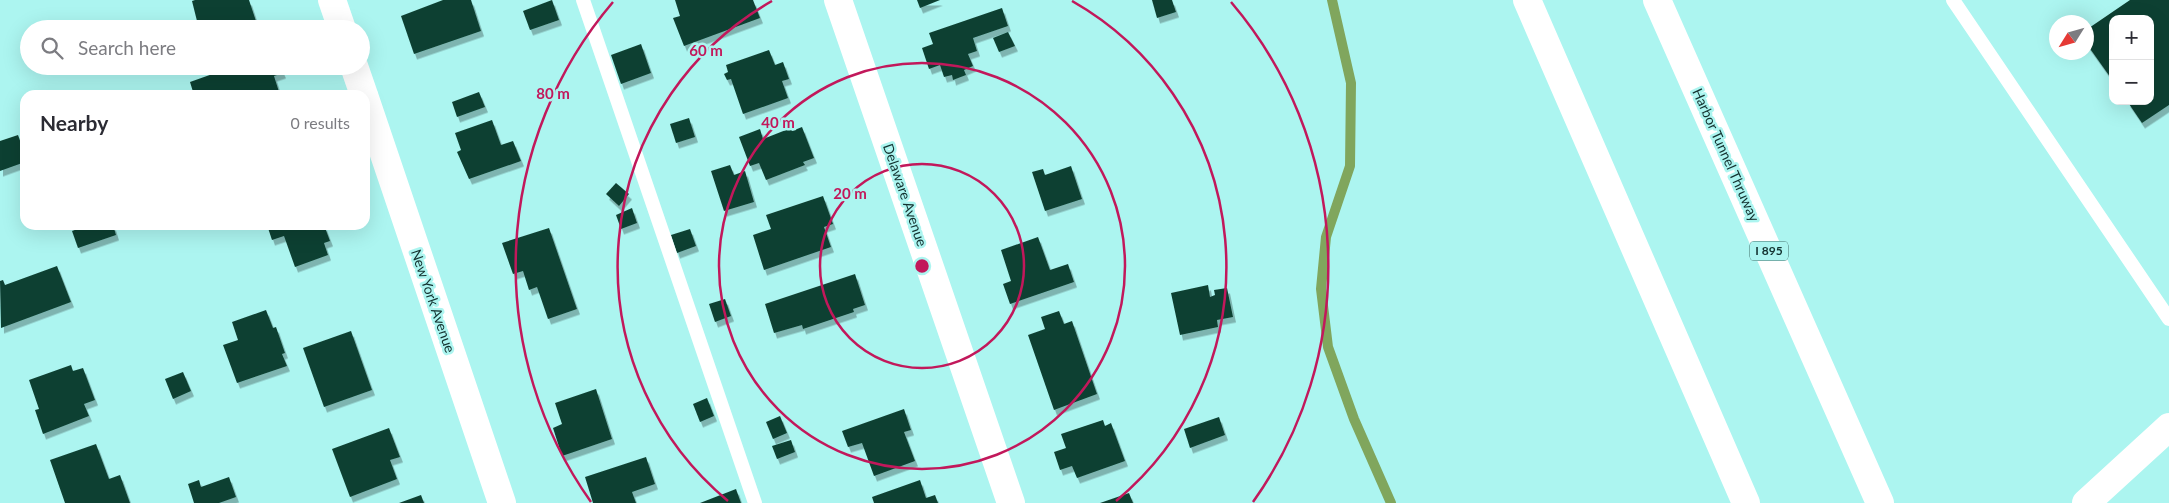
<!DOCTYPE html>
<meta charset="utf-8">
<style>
body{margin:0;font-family:Lato,sans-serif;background:#f7f7f7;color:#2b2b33}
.controls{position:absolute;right:15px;top:15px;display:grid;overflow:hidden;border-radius:10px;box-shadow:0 5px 20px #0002}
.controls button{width:45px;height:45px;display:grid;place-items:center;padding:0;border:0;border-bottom:1px solid #e1e1e2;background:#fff;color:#2b2b33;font:25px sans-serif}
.compass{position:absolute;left:2049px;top:15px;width:45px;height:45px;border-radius:50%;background:#fff;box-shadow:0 5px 20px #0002;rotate:233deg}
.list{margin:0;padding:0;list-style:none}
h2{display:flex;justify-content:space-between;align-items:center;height:65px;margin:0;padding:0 20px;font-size:21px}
h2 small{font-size:16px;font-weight:400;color:#7c7c81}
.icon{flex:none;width:28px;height:28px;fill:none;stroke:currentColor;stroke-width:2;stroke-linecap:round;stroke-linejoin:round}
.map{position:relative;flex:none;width:2169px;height:503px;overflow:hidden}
.search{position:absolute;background:#fff;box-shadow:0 5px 20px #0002;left:20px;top:20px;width:350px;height:55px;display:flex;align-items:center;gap:12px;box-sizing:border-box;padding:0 18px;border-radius:28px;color:#7c7c81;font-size:19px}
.panel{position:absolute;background:#fff;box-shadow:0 5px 20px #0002;left:20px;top:90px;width:350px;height:140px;border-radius:15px}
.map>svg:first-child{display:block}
</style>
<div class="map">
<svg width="2169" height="503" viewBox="0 0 2169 503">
<defs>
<filter id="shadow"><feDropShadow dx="3" dy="5.5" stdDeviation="0" flood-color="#0004"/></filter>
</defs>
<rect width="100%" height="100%" fill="#acf5f0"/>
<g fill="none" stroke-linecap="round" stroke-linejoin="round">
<!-- stream -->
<path stroke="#80a65d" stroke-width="10" d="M1332 0 1351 83 1350 166 1326 237 1321 289 1328 347 1354 419 1391 503"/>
</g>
<!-- building -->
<g fill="#0e4032" filter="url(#shadow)">
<path d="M195 0H249L256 21 233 29H189L188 24 197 21 192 1Z"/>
<path d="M443 0H471L481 31 414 54 401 16Z"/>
<path d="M552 0 559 20 530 30 523 11Z"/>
<path d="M675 0H753L760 18 684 46 673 18 680 16Z"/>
<path d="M917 0H940L920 8Z"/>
<path d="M1152 0H1172L1176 12 1157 18Z"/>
<path d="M2130 0H2169V105L2142 123 2127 101H2150V19H2113V81L2086 43V30Z"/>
<path d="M1002 8 1008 26 973 38 977 51 968 54 973 66 964 70 966 75 953 80 952 75 944 77 940 65 929 69 922 48 933 44 929 33Z"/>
<path d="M1008 32 1015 46 999 52 993 38Z"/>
<path d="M641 44 651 73 621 84 611 55Z"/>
<path d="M769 50 775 65 783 62 789 79 782 81 788 98 743 114 731 79 727 80 724 74 728 72 726 65Z"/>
<path d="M235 66H280L283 73 274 76 280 95H194L190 82Z"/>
<path d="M479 92 485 107 457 117 452 102Z"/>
<path d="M689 118 695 137 676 143 670 124Z"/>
<path d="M492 120 501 145 513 141 521 161 469 179 457 152 461 150 455 133Z"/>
<path d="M802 127 814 158 803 162 805 165 766 180 759 163 750 166 739 137 760 129 763 139 791 128 792 131Z"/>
<path d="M18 135 25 154V162L0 171V141Z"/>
<path d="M730 165 734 175 745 171 754 202 724 211 711 171Z"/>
<path d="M1071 166 1082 199 1045 211 1032 172 1043 169 1045 175Z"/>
<path d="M616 183 629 194 619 206 606 194Z"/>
<path d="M823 196 833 224 824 227 831 247 764 270 753 235 771 229 766 215Z"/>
<path d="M632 208 637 223 621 229 616 215Z"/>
<path d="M88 225H113L116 235 78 248 72 231Z"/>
<path d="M267 225H324L330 241 324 243 328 255 295 267 284 236 272 240Z"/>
<path d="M549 228 577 309 548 319 537 287 529 290 523 271 513 274 502 243Z"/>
<path d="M690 229 696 246 677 253 671 235Z"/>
<path d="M1038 237 1050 270 1068 264 1074 282 1010 304 1003 284 1011 281 1001 250Z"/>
<path d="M57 266 71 302 1 328 0 281 3 280 5 285Z"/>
<path d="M855 274 865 305 853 309 854 312 803 329 802 325 774 333 765 304Z"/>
<path d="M1208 285 1210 297 1215 295 1214 290 1227 288 1233 317 1217 320 1218 327 1180 335 1171 293Z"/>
<path d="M725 299 731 316 715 322 709 304Z"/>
<path d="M266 310 273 328 276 327 285 353 282 354 287 366 237 383 223 345 238 340 232 322Z"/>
<path d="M1059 311 1064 324 1072 321 1097 394 1054 410 1028 335 1045 329 1041 317Z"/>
<path d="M351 331 372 390 324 407 303 348Z"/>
<path d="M71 365 73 371 83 368 95 400 84 404 89 416 43 434 35 410 39 409 29 380Z"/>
<path d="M183 372 191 391 173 399 165 379Z"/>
<path d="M596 389 612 439 562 456 553 428 562 424 555 403Z"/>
<path d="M707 398 714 416 700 422 693 404Z"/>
<path d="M904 409 911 430 904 432 915 461 874 476 862 443 848 447 842 431Z"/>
<path d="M780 416 787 433 773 439 766 422Z"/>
<path d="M1219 417 1225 435 1190 448 1184 429Z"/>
<path d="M1103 420 1105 426 1111 423 1125 461 1077 478 1072 466 1060 470 1054 452 1066 448 1061 434Z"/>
<path d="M389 428 400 457 390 460 397 479 350 497 332 449Z"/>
<path d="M791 440 795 452 777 459 772 446Z"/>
<path d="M96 444 109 479 120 475 130 503H65L50 460Z"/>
<path d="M646 457 655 484 632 492 636 503H593L585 477Z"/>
<path d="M229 477 236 497 219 503H194L188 484 199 480 201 487Z"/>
<path d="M920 480 926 498 935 495 938 503H874L872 497Z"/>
<path d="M736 489 741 503H700Z"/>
<path d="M1129 493 1133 503H1100Z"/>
<path d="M421 495 424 503H399Z"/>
</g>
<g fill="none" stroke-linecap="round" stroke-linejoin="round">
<!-- service -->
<g stroke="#fff" stroke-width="14">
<path d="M583 0 755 503"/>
<path d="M1953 0 2169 319"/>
</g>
<!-- minor -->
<g stroke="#fff" stroke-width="28">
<path d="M332 0 342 29"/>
<path d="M838 0 1011 503"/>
<path d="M354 66 364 95"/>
<path d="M365 98 502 503"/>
</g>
<!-- secondary -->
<path stroke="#fff" stroke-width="28" d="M2086 503 2169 427"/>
<!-- motorway -->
<g stroke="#fff" stroke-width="28">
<path d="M1527 0 1746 503"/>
<path d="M1657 0 1880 503"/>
</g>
</g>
<!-- distance rings -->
<g fill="none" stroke="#c2185b" stroke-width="2.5">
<circle cx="922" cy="266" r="102"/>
<circle cx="922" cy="266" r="203"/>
<path d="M728 501A305 305 0 0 1 772 1M1072 1A305 305 0 0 1 1116 501"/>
<path d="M591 502A407 407 0 0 1 613 2M1231 2A407 407 0 0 1 1253 502"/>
</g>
<g text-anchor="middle" stroke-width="5" stroke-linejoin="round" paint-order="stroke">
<!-- shield labels -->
<rect fill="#acf5f0" stroke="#416c69" stroke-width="1" x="1750" y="241.5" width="38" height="19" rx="4"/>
<g font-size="12" font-weight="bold" fill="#13312f">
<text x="1769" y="255">I 895</text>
</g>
<!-- street labels -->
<g font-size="14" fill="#13312f" stroke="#acf5f0">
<text transform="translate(1726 155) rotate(66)" y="5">Harbor Tunnel Thruway</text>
<text transform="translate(905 195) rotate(71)" y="5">Delaware Avenue</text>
<text transform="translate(433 301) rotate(71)" y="5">New York Avenue</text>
</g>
</g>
<circle cx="922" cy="266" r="8" fill="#c2185b" stroke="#acf5f0" stroke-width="2.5"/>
<g font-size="15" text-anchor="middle" font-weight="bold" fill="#c2185b" stroke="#acf5f0" stroke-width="5" stroke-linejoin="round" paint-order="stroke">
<text x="706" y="56">60 m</text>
<text x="553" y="99">80 m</text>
<text x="778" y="128">40 m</text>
<text x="850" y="199">20 m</text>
</g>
</svg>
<div class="controls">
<button>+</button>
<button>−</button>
</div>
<svg class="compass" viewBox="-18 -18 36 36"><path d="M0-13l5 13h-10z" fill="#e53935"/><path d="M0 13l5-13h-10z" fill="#7c7c81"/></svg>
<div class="search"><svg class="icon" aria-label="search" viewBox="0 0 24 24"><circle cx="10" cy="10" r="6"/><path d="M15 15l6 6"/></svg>Search here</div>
<section class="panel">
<h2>Nearby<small>0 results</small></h2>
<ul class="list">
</ul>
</section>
</div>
